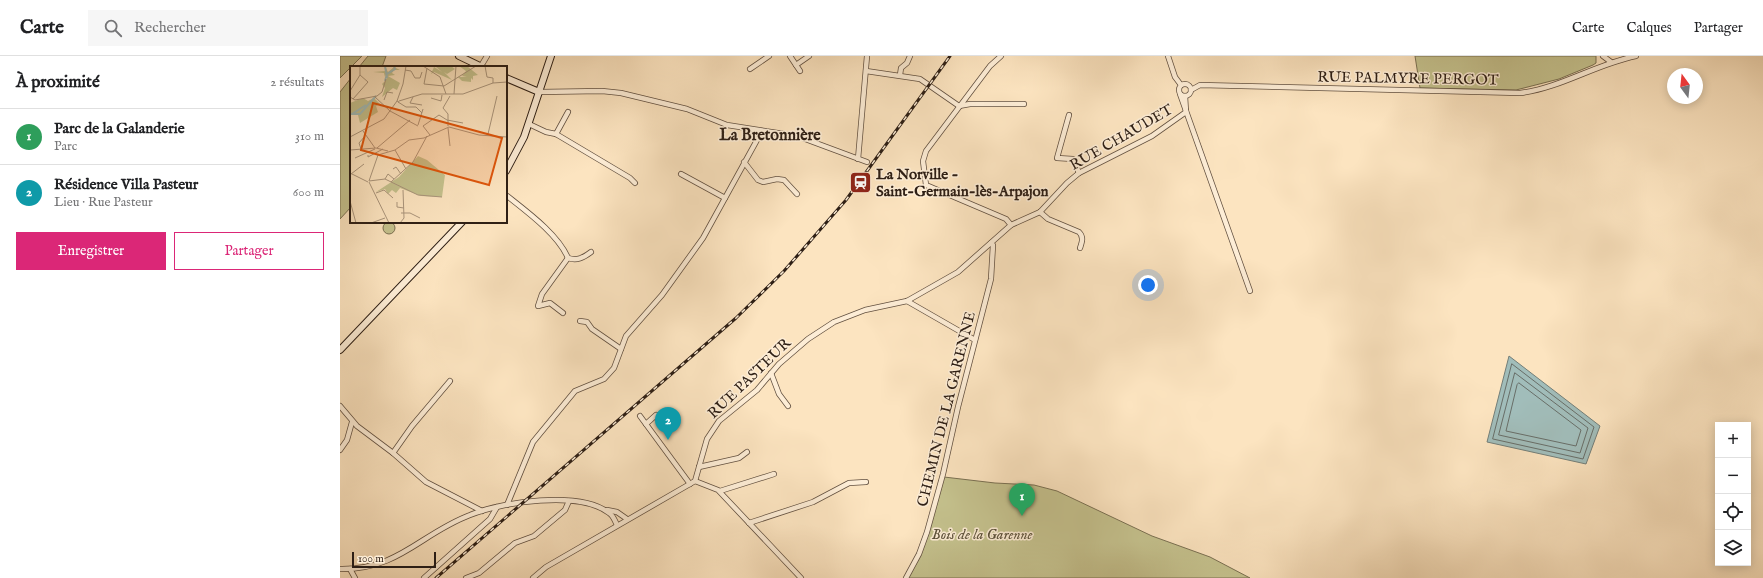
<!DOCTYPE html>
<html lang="fr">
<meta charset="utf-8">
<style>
body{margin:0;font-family:"IM FELL English",serif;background:#f6f6f6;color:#202124}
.controls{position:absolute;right:12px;bottom:12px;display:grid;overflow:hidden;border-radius:0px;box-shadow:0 2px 10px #0003}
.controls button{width:36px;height:36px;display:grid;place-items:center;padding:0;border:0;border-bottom:1px solid #e0e0e0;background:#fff;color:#202124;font:20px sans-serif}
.compass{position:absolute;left:1327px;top:12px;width:36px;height:36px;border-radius:50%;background:#fff;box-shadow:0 2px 10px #0003;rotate:345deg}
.scale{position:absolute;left:12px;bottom:10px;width:84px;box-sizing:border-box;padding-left:4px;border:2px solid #2e1f15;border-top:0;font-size:11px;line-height:14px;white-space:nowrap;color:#2e1f15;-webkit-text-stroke:3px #fdedd6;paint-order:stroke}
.you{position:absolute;left:808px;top:229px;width:14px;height:14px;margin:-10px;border:3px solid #fff;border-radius:50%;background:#1a73e8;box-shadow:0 0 0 6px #1a73e833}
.badge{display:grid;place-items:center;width:26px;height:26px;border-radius:50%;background:#db2777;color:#fff;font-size:13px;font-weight:700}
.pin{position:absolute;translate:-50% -33px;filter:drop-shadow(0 1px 2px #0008)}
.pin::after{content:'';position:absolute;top:21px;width:14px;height:12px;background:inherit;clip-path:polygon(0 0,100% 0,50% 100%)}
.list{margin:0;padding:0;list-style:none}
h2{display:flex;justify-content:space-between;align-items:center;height:52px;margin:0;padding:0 16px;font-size:17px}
h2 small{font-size:13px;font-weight:400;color:#757577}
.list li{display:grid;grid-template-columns:26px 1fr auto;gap:12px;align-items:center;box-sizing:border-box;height:56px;padding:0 16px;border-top:1px solid #e0e0e0}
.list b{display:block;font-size:15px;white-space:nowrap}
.list p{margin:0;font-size:13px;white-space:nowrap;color:#757577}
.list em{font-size:13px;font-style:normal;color:#757577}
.actions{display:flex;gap:8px;padding:12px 16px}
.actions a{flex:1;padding:9px 0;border:1px solid #db2777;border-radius:0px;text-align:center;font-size:14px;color:#db2777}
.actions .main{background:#db2777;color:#fff}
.icon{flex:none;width:22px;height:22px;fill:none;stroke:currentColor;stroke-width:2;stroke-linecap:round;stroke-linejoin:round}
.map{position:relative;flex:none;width:1423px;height:522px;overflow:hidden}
header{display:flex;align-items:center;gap:24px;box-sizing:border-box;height:56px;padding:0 20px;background:#fff;border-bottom:1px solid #e0e0e0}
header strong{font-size:19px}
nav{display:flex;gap:22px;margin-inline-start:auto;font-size:14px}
.search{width:280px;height:36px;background:#f6f6f6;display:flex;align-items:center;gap:10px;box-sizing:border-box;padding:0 14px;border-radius:0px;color:#757577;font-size:15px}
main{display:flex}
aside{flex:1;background:#fff}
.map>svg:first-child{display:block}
</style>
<header>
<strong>Carte</strong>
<div class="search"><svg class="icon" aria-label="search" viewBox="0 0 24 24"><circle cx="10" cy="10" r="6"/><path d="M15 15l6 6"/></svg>Rechercher</div>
<nav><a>Carte</a><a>Calques</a><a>Partager</a></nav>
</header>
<main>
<aside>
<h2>À proximité<small>2 résultats</small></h2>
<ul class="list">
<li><span class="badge" style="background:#2e9e5b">1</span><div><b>Parc de la Galanderie</b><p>Parc</p></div><em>310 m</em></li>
<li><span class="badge" style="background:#0f9aa8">2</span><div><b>Résidence Villa Pasteur</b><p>Lieu · Rue Pasteur</p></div><em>600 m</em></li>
</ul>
<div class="actions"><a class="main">Enregistrer</a><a>Partager</a></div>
</aside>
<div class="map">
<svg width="1423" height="522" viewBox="0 0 1423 522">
<rect width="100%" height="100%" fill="#fce4c0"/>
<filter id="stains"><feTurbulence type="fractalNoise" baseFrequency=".005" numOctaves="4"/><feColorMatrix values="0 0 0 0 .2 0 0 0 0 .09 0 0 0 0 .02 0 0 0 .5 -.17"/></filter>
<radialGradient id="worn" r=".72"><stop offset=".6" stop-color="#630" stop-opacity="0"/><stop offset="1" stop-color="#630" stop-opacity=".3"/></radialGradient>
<!-- green -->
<g fill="#c5c28e" stroke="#7a7052">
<path d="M0 0H22L0 22Z"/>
<path d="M28 0H46L42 11H19Z"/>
<path d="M1075 0H1256V7L1253 9 1219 23 1176 34 1080 32Z"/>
<path d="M11 22V151L0 163V36Z"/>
<circle cx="49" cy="172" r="6"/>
<path d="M604 421 655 427 694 429 717 435 812 480 870 501 910 522H567L579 498Z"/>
</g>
<!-- water -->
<path fill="#a1bdba" stroke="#737e78" d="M1169 300 1260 370 1246 408 1147 386Z"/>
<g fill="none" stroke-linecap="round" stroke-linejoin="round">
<!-- shore -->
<g stroke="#686e68" stroke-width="1">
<path d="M1172 308 1254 371 1243 403 1153 383Z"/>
<path d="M1175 317 1248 372 1240 397 1159 379Z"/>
<path d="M1179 327 1241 374 1236 390 1166 375 1177 329Z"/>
</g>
<defs>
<g id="street">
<path d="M450 0 460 15"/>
<path d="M661 0 650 10 586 95 583 105 586 129 666 163 671 169"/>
<path d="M828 0 835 21 841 29"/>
<path d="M1263 0 1271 6"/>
<path d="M456 9 469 0"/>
<path d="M141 10 147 0"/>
<path d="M410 13 429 0"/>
<path d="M526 15 580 23 619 50"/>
<path d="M560 19 561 12 567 7 570 0"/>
<circle cx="845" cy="34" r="6"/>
<path d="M851 34 860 29 1180 37C1221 32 1256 8 1296 0"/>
<path d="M199 36 262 35 281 37 347 53 387 69 457 80 527 106"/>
<path d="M840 38 910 235"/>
<path d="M619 50 630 48H684"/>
<path d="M729 59 717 102 733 103 739 117"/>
<path d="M189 68 206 76 216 78 290 122 295 127"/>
<path d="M216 78 228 56"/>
<path d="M518 103 527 0"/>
<path d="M404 106 418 124 423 126 437 123 444 124 457 138"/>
<path d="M341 118 385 142"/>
<path d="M166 139C186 155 218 178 228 202"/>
<path d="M700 156 708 163 739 176C744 181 742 186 740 192"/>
<path d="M228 202C237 205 243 202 251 196"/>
<path d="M567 245 635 284"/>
<path d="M223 257 210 247 198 250 202 238 228 202"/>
<path d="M240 265 247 266 252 273 281 293"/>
<path d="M431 317 439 338 448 350"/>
<path d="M0 350 17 370 53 397 86 426 142 455"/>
<path d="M300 360 350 428"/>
<path d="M306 368 316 359"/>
<path d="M0 394 7 384 12 366"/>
<path d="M53 397 72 370 110 325"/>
<path d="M359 411 399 402 407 396"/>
<path d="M355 425 378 434 461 522"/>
<path d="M380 435 434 418"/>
<path d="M167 449 193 386 235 335 264 323 274 312 286 280 322 239 363 182 422 75"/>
<path d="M267 454 277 456 287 463"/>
<path d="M409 467 473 446 509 427 526 426"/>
<path d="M0 513C59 514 80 478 130 459 161 446 240 434 269 457 273 459 275 465 277 469"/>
<path d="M10 513 15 522"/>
<path d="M84 522 150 463 157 451"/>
<path d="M126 522 139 517 175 487 194 480 225 454 229 445"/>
<path d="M193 522 206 511 355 425 367 383 379 365 417 334 439 308 468 283 494 266 525 254 567 245 618 216 671 169 700 156 727 127 739 117 812 80 846 56 845 40"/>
<path d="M566 522 579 498 587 476 603 418 618 351 651 223 653 189 651 187"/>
</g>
<g id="secondary">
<path d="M119 0 142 11"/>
<path d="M166 22 199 36"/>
<path d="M166 115 184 81 211 0"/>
<path d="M0 294 122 166"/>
</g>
</defs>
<!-- street casing -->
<use href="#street" stroke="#625040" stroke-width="6"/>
<!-- secondary casing -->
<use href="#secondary" stroke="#2e1f15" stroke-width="8"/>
<!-- street -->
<use href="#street" stroke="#fdedd6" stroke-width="4.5"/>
<!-- secondary -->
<use href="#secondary" stroke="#fdedd6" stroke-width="6"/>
<defs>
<path id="rail" d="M96 522 396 262 444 215 506 144 610 0"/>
</defs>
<!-- rail casing -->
<use href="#rail" stroke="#2e1f15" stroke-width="3"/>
<!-- rail -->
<use href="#rail" stroke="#fdedd6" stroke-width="1.5" stroke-dasharray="4.5" stroke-linecap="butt"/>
</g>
<!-- icons -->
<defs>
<symbol id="station-square" viewBox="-11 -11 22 22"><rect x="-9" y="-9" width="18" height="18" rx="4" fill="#8f2418" stroke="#fdedd6"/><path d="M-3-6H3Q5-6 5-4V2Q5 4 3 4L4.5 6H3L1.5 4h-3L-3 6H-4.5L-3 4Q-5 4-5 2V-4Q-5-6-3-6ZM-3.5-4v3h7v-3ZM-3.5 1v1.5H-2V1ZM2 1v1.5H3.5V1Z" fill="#fff"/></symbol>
</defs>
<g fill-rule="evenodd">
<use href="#station-square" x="508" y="114" width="25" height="25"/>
</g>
<g text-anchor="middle" stroke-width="3" stroke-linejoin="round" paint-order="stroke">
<!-- street labels -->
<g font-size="15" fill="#2e1f15" stroke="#fdedd6">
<text transform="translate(1068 22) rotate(1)" y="5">RUE PALMYRE PERGOT</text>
<text transform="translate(781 81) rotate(-30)" y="5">RUE CHAUDET</text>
<text transform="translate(409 322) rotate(-44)" y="5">RUE PASTEUR</text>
<text transform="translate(606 353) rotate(-76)" y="5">CHEMIN DE LA GARENNE</text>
</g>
<!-- poi labels -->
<g font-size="15" font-weight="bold" fill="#2e1f15" stroke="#fdedd6" text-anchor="start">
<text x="536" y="123">La Norville -<tspan x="536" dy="17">Saint-Germain-lès-Arpajon</tspan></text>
</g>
<!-- park labels -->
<g font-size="15" font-style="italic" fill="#5b5039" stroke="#fdedd6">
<text x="642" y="483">Bois de la Garenne</text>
</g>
<!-- neighbourhood labels -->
<g font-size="16" font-weight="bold" fill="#2e1f15" stroke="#fdedd6">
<text x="430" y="84">La Bretonnière</text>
</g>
</g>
<!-- overview -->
<g transform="translate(10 10)">
<rect width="157" height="157" fill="#fce4c0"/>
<path d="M35 0 38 6 44 1 50 4H44L42 7 45 9 38 10 50 17 47 24 43 22 32 31 35 22 32 18 37 13 36 9 35 11 34 7 23 6 36 5ZM85 0H101L105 3 97 8 94 6 102 14 84 6 81 8 84 1 92 6ZM109 0H117L128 9 123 10V14L121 12V16L112 15 108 11H117L112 10 116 5ZM13 32 18 35 24 32 30 38 26 40 28 46 10 57 8 49 0 48V37ZM68 90 77 94 95 109 92 131 71 130 50 122 46 127 42 124 38 128 35 123 26 126 49 111Z" fill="#c5c28e"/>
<path fill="none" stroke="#a1bdba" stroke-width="2" d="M35 0 37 12M35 15 37 8 45 3 44 0M0 48H10L26 30M2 48 16 39"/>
<path fill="none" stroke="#aa957c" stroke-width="1" d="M73 0 90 11 96 28M135 0 137 11 143 12V17M77 2 74 18 94 20M55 4 61 5 65 12H70L72 6M94 20 126 0M0 25 10 9V0M104 28 106 0M0 31 5 34 27 30 32 26 36 13M25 31 40 45 68 60M63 31 60 37 72 39M81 32 91 35 92 29M3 33 18 16 10 9M34 34 37 26 43 27M47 35 53 18 56 0M49 35 72 28H113L143 17 157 16M48 36 56 41H66L72 47M68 59 73 43M98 60V48L93 42 100 30M99 61 129 69 157 71M98 62 100 80M13 65 25 82M138 68 147 30M80 69 73 60 89 49 97 54 113 57M0 71 34 53 47 35 49 36M27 82 60 54M11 83 9 77 15 70M0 84 26 82 38 85M45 84 56 103M18 89V91L33 83M5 92 25 83M43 103 46 101 51 108M0 107 18 116M1 108 14 98M35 113 38 108 44 113M19 115 28 89 45 84 59 74 74 72 99 61M19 115 35 113 68 129 92 131M19 116 39 157M41 116 63 96 77 70M26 127 34 124 43 132M0 135 6 157M47 136V141L54 142M51 147H60L70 152M21 157 35 152M50 157 54 152 53 124"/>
<path fill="#df560c" fill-opacity="0.15" stroke="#df560c" stroke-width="2" d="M23 37 152 72 139 119 11 84Z"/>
<rect width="157" height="157" fill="none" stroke="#2e1f15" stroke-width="2"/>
</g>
<rect width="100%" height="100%" filter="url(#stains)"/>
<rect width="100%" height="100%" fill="url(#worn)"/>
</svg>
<div class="controls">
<button>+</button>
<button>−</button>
<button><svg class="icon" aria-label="locate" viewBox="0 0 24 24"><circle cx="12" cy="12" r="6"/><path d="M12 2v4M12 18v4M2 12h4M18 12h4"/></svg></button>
<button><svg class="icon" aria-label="layers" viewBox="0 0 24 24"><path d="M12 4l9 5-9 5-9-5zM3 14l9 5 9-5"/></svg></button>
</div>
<svg class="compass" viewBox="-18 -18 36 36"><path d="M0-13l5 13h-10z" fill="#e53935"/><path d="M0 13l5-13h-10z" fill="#757577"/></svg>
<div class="scale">100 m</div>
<div class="you"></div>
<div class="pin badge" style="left:682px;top:460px;background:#2e9e5b">1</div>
<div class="pin badge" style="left:328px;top:384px;background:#0f9aa8">2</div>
</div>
</main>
